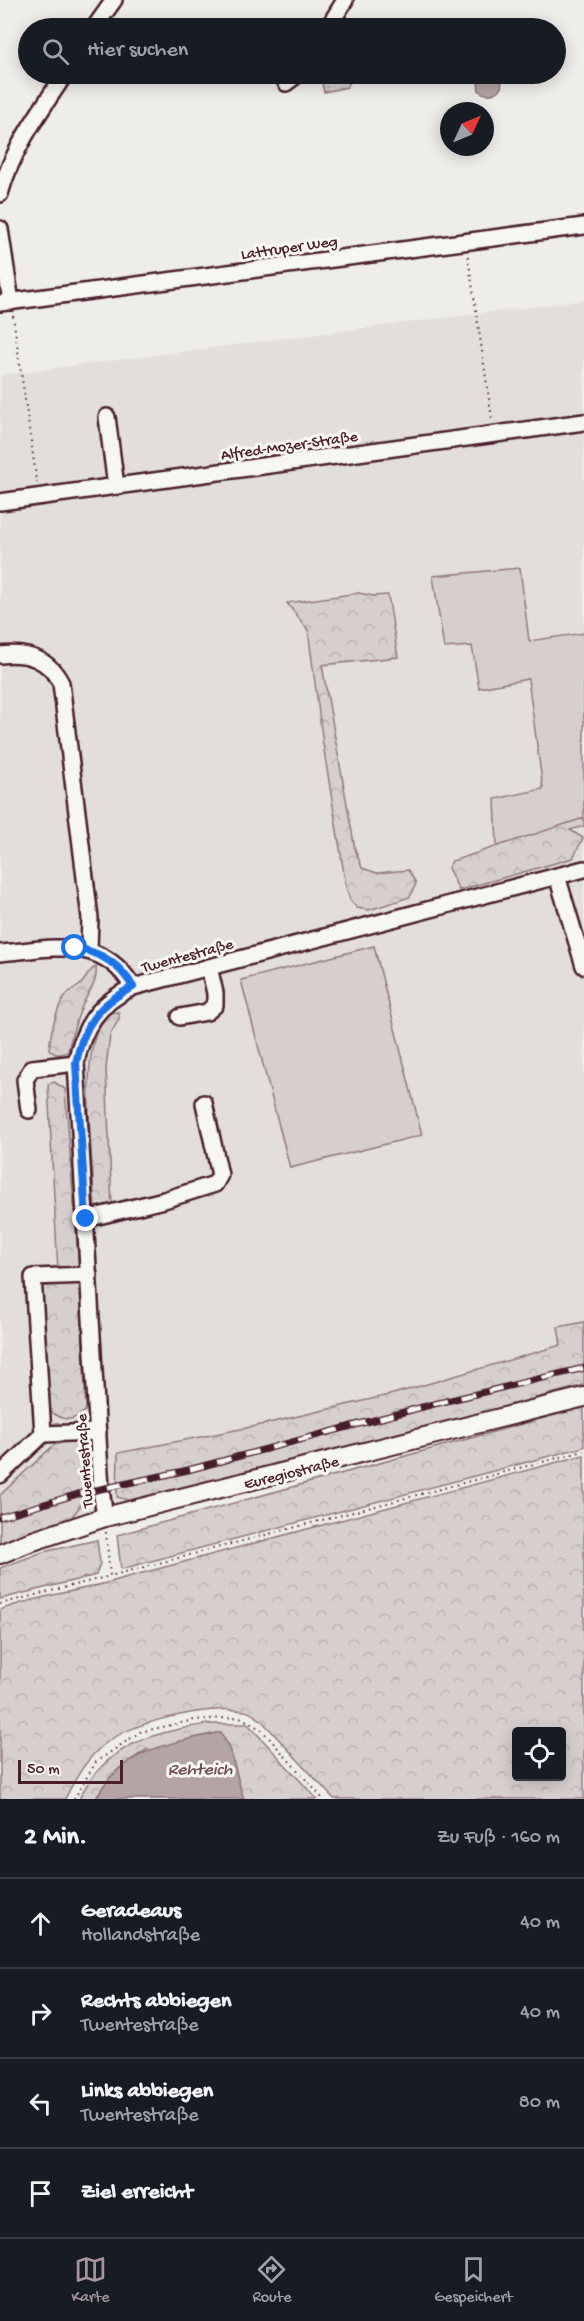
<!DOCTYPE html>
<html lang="de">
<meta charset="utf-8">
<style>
body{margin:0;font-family:"Gochi Hand",sans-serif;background:#20242c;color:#f1f3f6}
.controls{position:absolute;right:18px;bottom:18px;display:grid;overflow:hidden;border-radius:6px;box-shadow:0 3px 15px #0003}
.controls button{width:54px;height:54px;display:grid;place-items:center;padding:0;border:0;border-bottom:2px solid #363941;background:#171b24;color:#f1f3f6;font:30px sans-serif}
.compass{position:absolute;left:440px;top:102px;width:54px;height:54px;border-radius:50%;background:#171b24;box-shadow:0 3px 15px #0003;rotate:46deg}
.scale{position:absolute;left:18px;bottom:15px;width:105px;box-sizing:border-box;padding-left:6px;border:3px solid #4a1f2b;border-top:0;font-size:16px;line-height:21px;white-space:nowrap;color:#4a1f2b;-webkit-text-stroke:4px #f6f6f2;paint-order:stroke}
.stop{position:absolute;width:18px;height:18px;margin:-14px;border:4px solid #1a73e8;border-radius:50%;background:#fff}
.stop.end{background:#1a73e8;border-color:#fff;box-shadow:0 2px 6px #0008}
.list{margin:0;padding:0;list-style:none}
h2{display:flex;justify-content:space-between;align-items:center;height:78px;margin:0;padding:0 24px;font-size:26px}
h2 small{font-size:20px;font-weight:400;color:#9ea1a6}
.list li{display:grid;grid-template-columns:39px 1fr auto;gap:18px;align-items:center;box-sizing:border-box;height:90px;padding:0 24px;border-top:2px solid #363941}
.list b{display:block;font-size:22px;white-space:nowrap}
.list p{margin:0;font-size:20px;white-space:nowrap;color:#9ea1a6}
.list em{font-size:20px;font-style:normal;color:#9ea1a6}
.icon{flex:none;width:33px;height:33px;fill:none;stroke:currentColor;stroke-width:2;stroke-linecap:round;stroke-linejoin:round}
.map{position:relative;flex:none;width:584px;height:1799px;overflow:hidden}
.search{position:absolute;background:#171b24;box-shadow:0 3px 15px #0003;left:18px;right:18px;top:18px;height:66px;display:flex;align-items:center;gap:15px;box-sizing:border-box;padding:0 21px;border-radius:33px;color:#9ea1a6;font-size:22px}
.sheet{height:438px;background:#171b24}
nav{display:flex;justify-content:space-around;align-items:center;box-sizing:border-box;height:84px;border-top:2px solid #363941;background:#171b24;font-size:16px;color:#9ea1a6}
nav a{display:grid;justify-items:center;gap:3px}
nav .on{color:#a6949b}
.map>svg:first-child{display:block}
</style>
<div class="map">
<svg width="584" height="1799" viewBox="0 0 584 1799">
<defs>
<pattern id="forest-crowns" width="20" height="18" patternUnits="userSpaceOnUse" patternTransform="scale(1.5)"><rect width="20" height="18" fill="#d7cfce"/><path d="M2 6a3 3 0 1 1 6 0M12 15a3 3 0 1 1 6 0" fill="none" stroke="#bab1b1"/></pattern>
<pattern id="park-dots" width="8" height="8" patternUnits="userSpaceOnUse" patternTransform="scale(1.5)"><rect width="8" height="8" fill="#d7cfce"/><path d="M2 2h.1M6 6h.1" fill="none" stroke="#bab1b1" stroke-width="1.8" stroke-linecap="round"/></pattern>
</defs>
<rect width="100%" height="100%" fill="#efedea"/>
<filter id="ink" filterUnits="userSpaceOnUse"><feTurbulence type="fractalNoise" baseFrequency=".0167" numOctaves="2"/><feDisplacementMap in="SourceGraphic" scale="12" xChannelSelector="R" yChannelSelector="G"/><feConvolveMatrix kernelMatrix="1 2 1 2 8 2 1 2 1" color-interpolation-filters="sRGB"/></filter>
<g filter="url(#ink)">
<!-- built -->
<path fill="#e3dedc" d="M584 300V1362L0 1554V375Z"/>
<!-- green -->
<g fill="#d7cfce" stroke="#90777c" stroke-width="1.5">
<path d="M520 568 529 641 584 633V818L497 847 495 799 543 789 528 679 479 688 472 646 444 648 433 576Z"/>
<path d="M374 946 422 1135 290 1168 241 980Z"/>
</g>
<!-- forest -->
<g fill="url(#forest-crowns)" stroke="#90777c" stroke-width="1.5" fill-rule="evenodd">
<path d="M359 593 373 596 388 595 398 657 322 665 355 849 362 868 377 873 408 870 416 883 410 897 369 910 357 908 350 900 346 886 323 744 308 630 287 603Z"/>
<path d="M584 818V826L570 830 583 838 573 858 459 890 448 868 452 861Z"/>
<path d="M96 967C98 983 88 992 82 1006 76 1021 71 1036 68 1052 59 1055 55 1056 49 1049 51 1031 56 1007 68 993 71 990 76 988 80 985 87 979 87 971 96 967Z"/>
<path d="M119 1012V1019L110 1035 106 1068 112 1207 95 1209C93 1168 81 1066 97 1032 100 1025 105 1019 109 1013Z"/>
<path d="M54 1082 65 1089 79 1269 58 1271 48 1084Z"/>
<path d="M80 1283 86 1410C73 1422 64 1422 50 1411L42 1286Z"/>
<path d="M584 1322V1385L142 1504 117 1497 118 1453 256 1426 393 1394 561 1345 558 1327Z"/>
<path d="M584 1407V1447L121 1569 117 1535Z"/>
<path d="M71 1440 81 1442 87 1449 88 1496 67 1523 0 1544V1495L54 1445Z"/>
<path d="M584 1455V1799H334L261 1720C256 1717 251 1712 245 1711 209 1704 130 1722 102 1746 85 1761 75 1779 65 1799H0V1610C40 1595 83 1591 124 1578ZM516 1732H562V1776H516Z"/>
<path d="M97 1540 100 1563 96 1575 0 1599V1568L43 1552Z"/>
<path d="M208 1724H248L317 1799H244L238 1782 148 1749C127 1762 107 1776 96 1799H79C105 1745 153 1732 208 1724Z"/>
</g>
<!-- park -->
<path fill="url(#park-dots)" stroke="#90777c" stroke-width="1.5" d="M320 74H355L347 87 324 92Z"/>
<!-- water -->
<g fill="#b4a4a5" stroke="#8a6f74" stroke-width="1.5">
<path d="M477 74H503L501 88C494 95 487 97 479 91Z"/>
<path d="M216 1733H221C234 1753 236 1777 244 1799H96C119 1750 169 1744 216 1733Z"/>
</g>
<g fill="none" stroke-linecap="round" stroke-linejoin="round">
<defs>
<g id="minor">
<path d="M94 28 114 0"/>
<path d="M328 28 345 0"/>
<path d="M286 83 298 74"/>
<path d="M0 194C12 149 40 112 65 74"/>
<path d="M0 229 11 302"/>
<path d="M0 303 584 226"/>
<path d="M107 417 116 486"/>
<path d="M0 502 584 422"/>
<path d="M0 655C27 652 48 658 61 683L90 918 89 950"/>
<path d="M557 876 584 966"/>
<path d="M0 953C51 949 102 934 133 987"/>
<path d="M180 1017 207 1012 215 1005V993L209 967"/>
<path d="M29 1110 25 1080 32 1068 76 1063"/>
<path d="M86 1219 164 1200 215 1184 220 1175 204 1103"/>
<path d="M89 1275 33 1277 43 1434 98 1432"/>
<path d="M0 1475 43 1434"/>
<path d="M105 1517 101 1489 76 1063C83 1026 98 1004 133 987L584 869"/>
</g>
<path id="major" d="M0 1554 24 1544 105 1517 584 1397"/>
</defs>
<!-- minor casing -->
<use href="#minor" stroke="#4a1f2b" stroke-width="20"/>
<!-- major casing -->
<use href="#major" stroke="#4a1f2b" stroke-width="22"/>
<!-- path -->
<g stroke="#4a1f2b" stroke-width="2" stroke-dasharray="1.5 4.5" stroke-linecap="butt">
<path d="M468 256 492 419"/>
<path d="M13 316 37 483"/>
<path d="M106 1532 110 1576 584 1451"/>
<path d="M0 1604 110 1576"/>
<path d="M74 1799 96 1762 140 1732 194 1720 240 1717 262 1730 323 1799"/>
</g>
<!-- minor -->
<use href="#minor" stroke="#f6f6f2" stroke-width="15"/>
<!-- major -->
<use href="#major" stroke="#f6f6f2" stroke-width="18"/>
<defs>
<path id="rail" d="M0 1517 78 1494 188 1470 430 1405 584 1368"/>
</defs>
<!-- rail casing -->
<use href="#rail" stroke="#4a1f2b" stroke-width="7"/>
<!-- rail -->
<use href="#rail" stroke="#f6f6f2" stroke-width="4.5" stroke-dasharray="14" stroke-linecap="butt"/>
</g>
</g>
<g fill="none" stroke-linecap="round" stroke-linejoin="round" filter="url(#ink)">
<!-- route -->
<path stroke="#1a73e8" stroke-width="8" d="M75 948C101 952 120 964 133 987 98 1004 83 1026 76 1063L86 1219"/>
</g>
<g text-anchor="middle" stroke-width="6" stroke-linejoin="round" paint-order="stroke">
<!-- street labels -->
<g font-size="16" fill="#4a1f2b" stroke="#f6f6f2">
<text transform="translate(289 246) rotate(-8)" y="6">Lattruper Weg</text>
<text transform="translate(289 444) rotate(-8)" y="6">Alfred-Mozer-Straße</text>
<text transform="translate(187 954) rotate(-15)" y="6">Twentestraße</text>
<text transform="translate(83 1461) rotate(-94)" y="6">Twentestraße</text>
<text transform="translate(291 1471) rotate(-14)" y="6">Euregiostraße</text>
</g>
<!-- water labels -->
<g font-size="18" font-style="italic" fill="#6f4e56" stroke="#f6f6f2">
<text x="200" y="1774">Rehteich</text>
</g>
</g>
</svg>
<div class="controls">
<button><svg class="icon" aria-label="locate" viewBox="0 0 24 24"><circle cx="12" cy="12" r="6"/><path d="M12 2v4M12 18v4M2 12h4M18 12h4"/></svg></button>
</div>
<svg class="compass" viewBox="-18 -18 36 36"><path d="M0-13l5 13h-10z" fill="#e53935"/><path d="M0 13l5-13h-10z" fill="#9ea1a6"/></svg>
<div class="scale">50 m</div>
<div class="stop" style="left:75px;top:948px"></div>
<div class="stop end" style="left:86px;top:1219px"></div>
<div class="search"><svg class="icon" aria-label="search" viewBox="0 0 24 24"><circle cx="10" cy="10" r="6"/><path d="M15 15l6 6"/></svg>Hier suchen</div>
</div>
<section class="sheet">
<h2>2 Min.<small>Zu Fuß · 160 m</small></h2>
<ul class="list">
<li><svg class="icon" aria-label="ahead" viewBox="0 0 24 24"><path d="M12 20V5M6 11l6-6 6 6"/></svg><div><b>Geradeaus</b><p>Hollandstraße</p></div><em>40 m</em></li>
<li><svg class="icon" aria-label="right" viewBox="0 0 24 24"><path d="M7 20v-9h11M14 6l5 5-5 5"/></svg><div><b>Rechts abbiegen</b><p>Twentestraße</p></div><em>40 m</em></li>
<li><svg class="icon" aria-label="left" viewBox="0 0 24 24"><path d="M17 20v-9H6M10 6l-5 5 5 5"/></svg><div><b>Links abbiegen</b><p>Twentestraße</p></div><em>80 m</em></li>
<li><svg class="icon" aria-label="arrive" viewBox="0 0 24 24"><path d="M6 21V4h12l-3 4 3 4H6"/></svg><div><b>Ziel erreicht</b></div></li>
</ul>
</section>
<nav>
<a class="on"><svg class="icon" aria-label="map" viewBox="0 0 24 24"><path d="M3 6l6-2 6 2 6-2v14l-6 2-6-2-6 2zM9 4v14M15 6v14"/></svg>Karte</a>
<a><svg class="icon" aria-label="directions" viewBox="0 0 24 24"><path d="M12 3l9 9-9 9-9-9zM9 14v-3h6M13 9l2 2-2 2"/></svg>Route</a>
<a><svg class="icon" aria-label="saved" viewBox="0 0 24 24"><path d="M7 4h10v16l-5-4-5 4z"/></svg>Gespeichert</a>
</nav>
